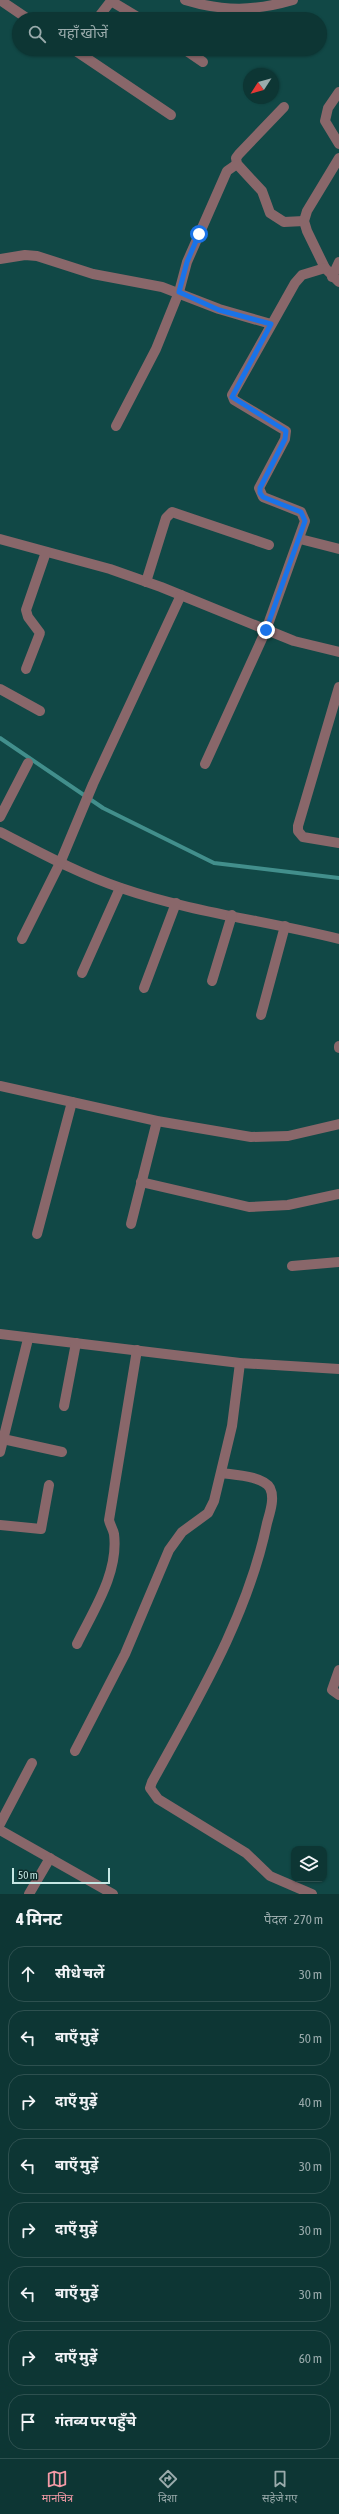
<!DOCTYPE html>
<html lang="hi">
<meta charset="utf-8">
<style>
body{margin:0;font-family:"Asap Condensed","Noto Sans Devanagari",sans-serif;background:#1b4140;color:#f1f3f6}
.controls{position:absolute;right:12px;bottom:12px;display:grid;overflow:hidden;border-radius:8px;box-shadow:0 1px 3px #0004}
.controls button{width:36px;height:36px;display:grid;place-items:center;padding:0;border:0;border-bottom:1px solid #2d504f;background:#0d3634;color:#f1f3f6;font:20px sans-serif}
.compass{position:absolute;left:243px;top:68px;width:36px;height:36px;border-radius:50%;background:#0d3634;box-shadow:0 1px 3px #0004;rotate:234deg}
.scale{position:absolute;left:12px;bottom:10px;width:98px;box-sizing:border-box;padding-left:4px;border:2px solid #c6e7e4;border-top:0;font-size:11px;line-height:14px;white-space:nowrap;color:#c6e7e4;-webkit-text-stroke:3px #0e2b2a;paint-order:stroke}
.stop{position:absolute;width:12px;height:12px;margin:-9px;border:3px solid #1a73e8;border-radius:50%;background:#fff}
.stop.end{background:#1a73e8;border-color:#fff;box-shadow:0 1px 4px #0008}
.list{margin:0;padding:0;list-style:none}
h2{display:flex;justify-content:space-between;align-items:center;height:52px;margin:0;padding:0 16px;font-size:17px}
h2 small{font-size:13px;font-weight:400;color:#9aabac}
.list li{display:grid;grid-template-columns:26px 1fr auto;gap:12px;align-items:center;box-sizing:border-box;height:56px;margin:0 8px 8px;padding:0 8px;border:1px solid #2d504f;border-radius:16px}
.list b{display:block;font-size:15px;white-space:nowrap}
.list em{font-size:13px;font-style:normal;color:#9aabac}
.icon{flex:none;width:22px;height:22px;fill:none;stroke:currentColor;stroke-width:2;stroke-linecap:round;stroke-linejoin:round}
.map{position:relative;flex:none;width:339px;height:1894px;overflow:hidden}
.search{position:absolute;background:#0d3634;box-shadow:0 1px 3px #0004;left:12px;right:12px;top:12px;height:44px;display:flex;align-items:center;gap:10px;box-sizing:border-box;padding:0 14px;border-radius:22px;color:#9aabac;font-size:15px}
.sheet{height:564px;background:#0d3634}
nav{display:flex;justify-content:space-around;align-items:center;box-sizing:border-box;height:56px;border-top:1px solid #2d504f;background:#0d3634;font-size:11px;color:#9aabac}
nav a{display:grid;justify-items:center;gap:2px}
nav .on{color:#f49aa6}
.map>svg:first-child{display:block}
</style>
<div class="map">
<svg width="339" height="1894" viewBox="0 0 339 1894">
<rect width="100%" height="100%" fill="#114846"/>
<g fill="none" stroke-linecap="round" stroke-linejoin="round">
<!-- stream -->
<path stroke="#428f8c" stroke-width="4" d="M0 738 103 808 214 863 339 878"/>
<!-- street -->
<g stroke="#89676a" stroke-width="10">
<path d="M0 0 28 19"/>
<path d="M185 0C224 12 255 11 293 0"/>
<path d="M97 19 111 1 141 19"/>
<path d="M73 49 171 115"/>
<path d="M184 49 203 62"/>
<path d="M339 92 328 108 325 121 339 144"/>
<path d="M284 107 239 154 236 158 237 164 262 191 270 213 284 222 304 221"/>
<path d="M339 158 307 211 304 221 307 231 325 268 339 282"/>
<path d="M0 259 25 255 37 256 93 274 162 287 219 309 271 324"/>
<path d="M332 277 339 262"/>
<path d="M116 426 156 349 179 292 187 262 227 171 237 164"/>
<path d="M0 539 110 569 161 587 294 641 339 652"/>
<path d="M300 539 339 549"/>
<path d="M146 582 166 518 172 512 269 545"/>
<path d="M26 669 40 633 28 617 26 610 46 552"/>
<path d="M339 687 298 826V831L303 837 339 843"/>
<path d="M0 689 40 711"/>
<path d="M205 764 266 630 305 521 301 512 263 497 259 488 285 439 286 431 234 400 232 395 295 283 302 275 325 268"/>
<path d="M0 817 28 763"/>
<path d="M0 832C39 852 79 874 121 888 191 912 267 921 339 939"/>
<path d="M22 939 60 863 93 784 181 595"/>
<path d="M82 973 120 888"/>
<path d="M212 981 232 915"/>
<path d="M144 988 176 903"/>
<path d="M261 1015 285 926"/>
<path d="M339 1048V1046"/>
<path d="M0 1086 157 1121 251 1137 288 1136 339 1124"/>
<path d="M141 1182 249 1207 288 1205 339 1194"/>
<path d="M131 1224 157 1121"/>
<path d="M37 1234 72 1102"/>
<path d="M292 1266 339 1262"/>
<path d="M0 1334 240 1363 339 1369"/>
<path d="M64 1406 76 1343"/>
<path d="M3 1439 62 1452"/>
<path d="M0 1452 28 1339"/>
<path d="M222 1473C235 1475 263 1476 270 1488 275 1498 270 1512 267 1523 248 1616 197 1700 152 1782L150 1788 158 1799 246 1853 270 1876 312 1894"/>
<path d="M0 1525 41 1529 49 1485"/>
<path d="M77 1644C93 1611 119 1573 114 1534 113 1529 110 1525 109 1520L137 1350"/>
<path d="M339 1670 332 1690 339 1695"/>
<path d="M75 1751 125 1654 169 1550 182 1532 208 1513 214 1501 232 1426 240 1363"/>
<path d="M0 1824 32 1763"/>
<path d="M0 1830 113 1894"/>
<path d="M29 1894 50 1858"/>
</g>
</g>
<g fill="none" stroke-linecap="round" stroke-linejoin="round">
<!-- route -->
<path stroke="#1a73e8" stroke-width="5" d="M199 234 187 262 179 292 219 310 271 324 232 397 286 431 285 439 260 488V493L263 497 301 512 305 521 266 630"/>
</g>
</svg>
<div class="controls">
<button><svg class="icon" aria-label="layers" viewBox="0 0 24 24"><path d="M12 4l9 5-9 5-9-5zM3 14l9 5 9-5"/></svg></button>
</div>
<svg class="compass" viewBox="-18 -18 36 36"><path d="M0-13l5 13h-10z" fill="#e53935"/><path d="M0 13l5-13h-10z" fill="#9aabac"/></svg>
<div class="scale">50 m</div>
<div class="stop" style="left:199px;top:234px"></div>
<div class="stop end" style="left:266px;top:630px"></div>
<div class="search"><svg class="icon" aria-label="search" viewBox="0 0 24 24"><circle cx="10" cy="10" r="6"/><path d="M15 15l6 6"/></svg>यहाँ खोजें</div>
</div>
<section class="sheet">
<h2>4 मिनट<small>पैदल · 270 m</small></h2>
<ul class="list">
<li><svg class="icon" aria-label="ahead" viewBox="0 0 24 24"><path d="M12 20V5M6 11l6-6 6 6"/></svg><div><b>सीधे चलें</b></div><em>30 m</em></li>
<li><svg class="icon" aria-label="left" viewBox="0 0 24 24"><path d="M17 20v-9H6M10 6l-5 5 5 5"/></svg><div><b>बाएँ मुड़ें</b></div><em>50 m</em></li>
<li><svg class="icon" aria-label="right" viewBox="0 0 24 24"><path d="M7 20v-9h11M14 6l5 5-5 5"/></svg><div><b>दाएँ मुड़ें</b></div><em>40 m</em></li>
<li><svg class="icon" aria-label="left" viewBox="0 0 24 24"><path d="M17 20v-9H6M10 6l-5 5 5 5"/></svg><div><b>बाएँ मुड़ें</b></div><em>30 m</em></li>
<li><svg class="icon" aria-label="right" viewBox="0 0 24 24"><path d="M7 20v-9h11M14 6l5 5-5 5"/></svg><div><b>दाएँ मुड़ें</b></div><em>30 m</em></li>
<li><svg class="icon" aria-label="left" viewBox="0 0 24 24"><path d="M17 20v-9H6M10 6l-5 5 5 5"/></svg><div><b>बाएँ मुड़ें</b></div><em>30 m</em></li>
<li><svg class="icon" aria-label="right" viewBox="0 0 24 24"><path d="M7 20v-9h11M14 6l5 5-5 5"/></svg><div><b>दाएँ मुड़ें</b></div><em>60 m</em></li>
<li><svg class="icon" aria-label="arrive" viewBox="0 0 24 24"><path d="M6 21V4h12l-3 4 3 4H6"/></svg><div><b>गंतव्य पर पहुँचे</b></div></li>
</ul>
</section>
<nav>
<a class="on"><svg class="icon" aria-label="map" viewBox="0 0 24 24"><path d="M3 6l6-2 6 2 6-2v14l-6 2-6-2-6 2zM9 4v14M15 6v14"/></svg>मानचित्र</a>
<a><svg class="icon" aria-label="directions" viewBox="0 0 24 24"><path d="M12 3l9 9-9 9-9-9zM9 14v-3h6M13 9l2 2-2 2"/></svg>दिशा</a>
<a><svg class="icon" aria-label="saved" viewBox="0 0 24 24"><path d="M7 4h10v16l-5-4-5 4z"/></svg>सहेजे गए</a>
</nav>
